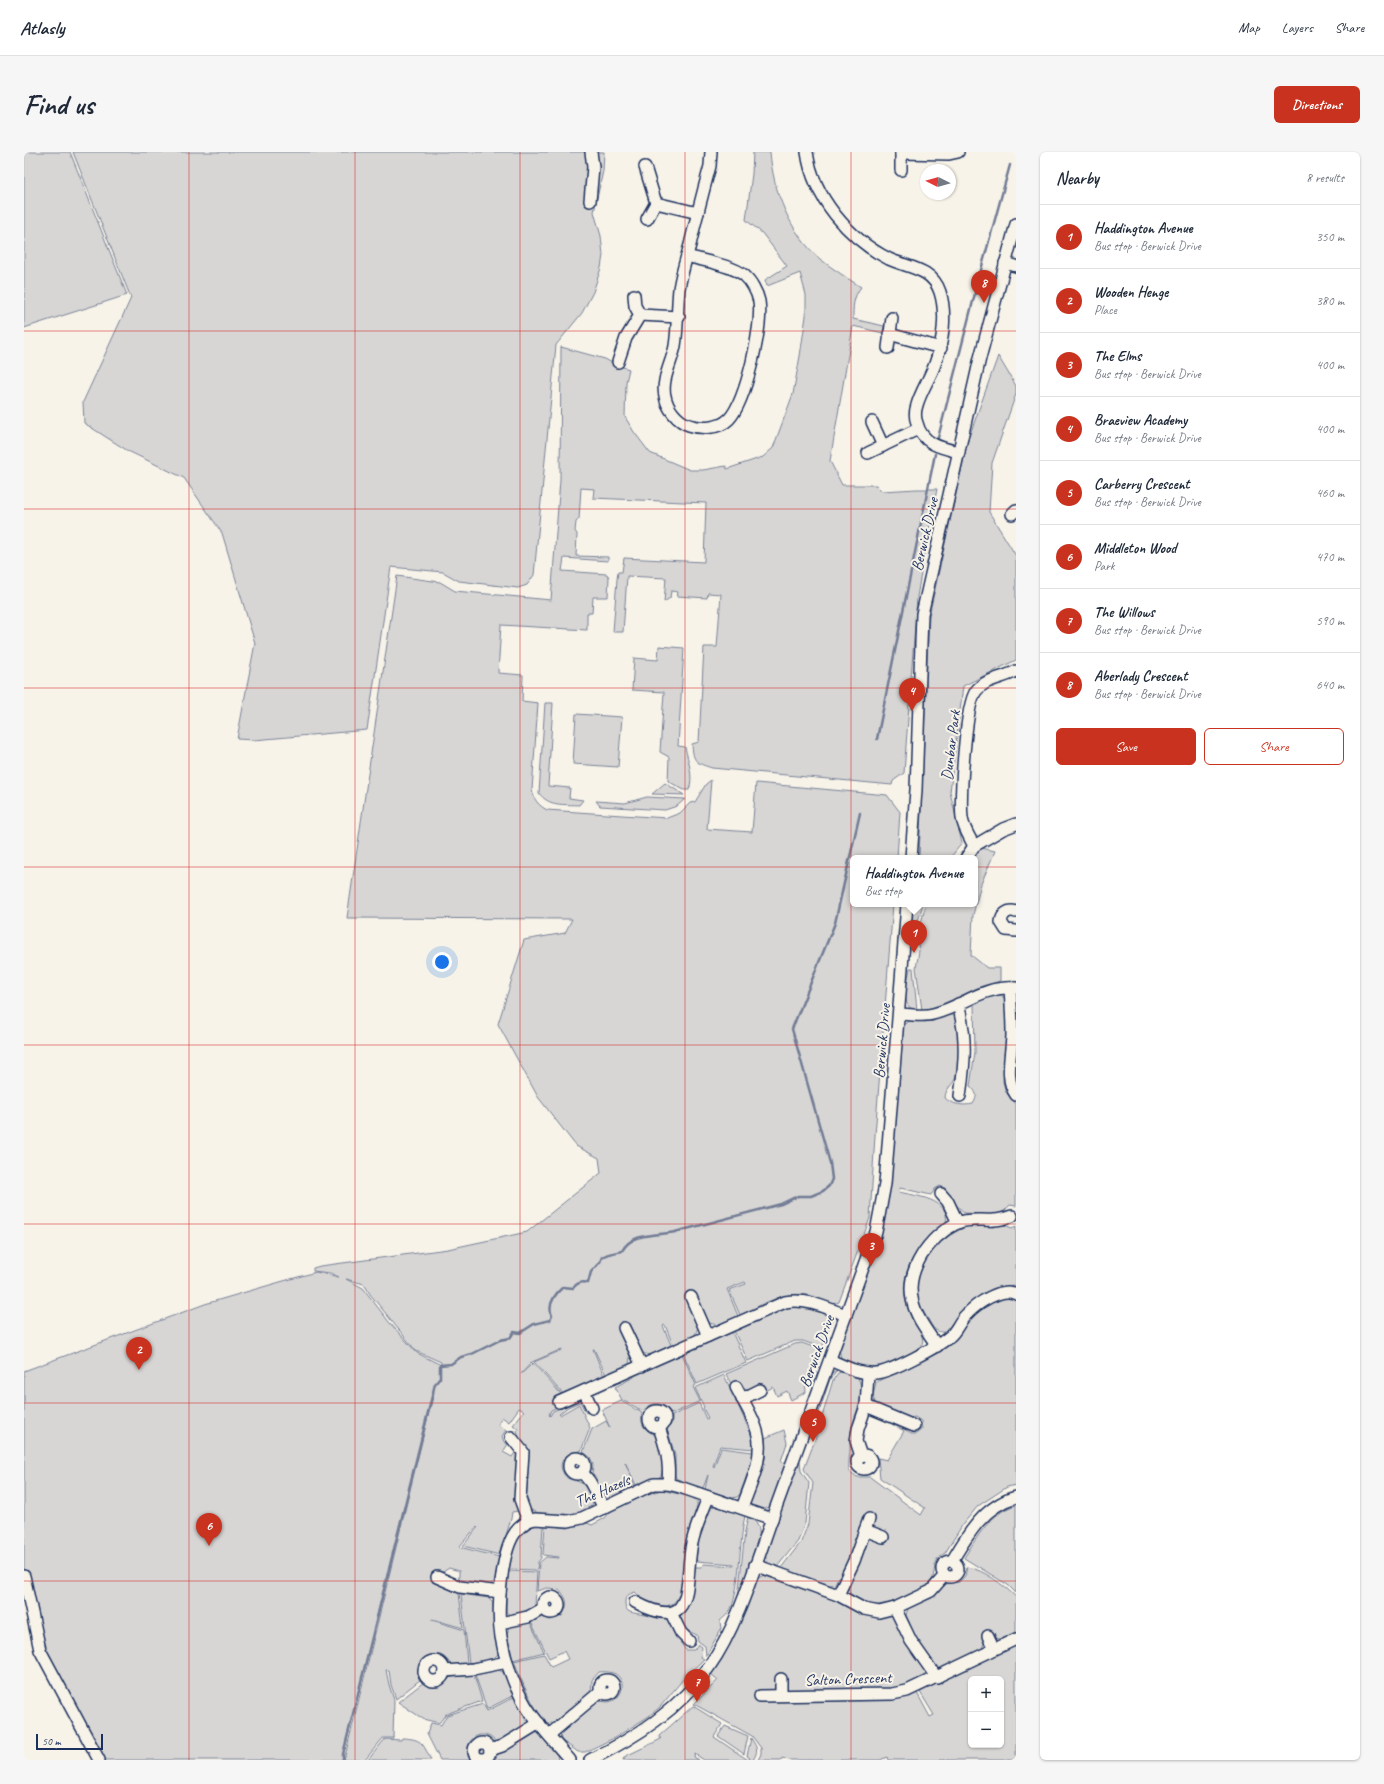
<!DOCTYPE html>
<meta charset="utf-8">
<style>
body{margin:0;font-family:Caveat,sans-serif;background:#f6f6f7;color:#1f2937}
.controls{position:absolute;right:12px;bottom:12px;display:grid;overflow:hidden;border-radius:6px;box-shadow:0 1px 3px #0004}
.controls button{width:36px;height:36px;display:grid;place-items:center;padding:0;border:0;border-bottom:1px solid #e0e1e3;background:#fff;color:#1f2937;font:20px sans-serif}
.compass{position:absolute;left:896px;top:12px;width:36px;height:36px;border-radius:50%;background:#fff;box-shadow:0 1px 3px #0004;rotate:275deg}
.scale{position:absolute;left:12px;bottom:10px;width:67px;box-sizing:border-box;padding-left:4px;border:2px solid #1b2f5e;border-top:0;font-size:11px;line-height:14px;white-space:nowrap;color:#1b2f5e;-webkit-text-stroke:3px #f7f3e8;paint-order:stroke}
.you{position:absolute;left:418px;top:810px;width:14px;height:14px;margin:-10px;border:3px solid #fff;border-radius:50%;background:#1a73e8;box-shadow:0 0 0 6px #1a73e833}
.badge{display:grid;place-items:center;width:26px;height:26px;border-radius:50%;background:#c8321e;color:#fff;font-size:13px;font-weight:700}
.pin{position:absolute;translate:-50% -33px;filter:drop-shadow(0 1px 2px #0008)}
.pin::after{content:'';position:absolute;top:21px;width:14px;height:12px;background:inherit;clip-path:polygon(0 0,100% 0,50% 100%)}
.popup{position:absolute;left:826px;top:703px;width:128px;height:52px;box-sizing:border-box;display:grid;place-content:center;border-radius:6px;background:#fff;filter:drop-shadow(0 1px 3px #0005);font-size:13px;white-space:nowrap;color:#747a83}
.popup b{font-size:15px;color:#1f2937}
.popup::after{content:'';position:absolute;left:50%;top:100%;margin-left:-8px;border:8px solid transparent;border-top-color:#fff}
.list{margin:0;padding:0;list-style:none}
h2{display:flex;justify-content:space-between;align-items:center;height:52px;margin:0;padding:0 16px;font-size:17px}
h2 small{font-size:13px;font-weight:400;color:#747a83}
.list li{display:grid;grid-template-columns:26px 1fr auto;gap:12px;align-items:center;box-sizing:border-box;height:64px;padding:0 16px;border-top:1px solid #e0e1e3}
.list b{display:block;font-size:15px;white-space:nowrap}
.list p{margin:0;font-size:13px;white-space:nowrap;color:#747a83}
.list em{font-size:13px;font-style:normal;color:#747a83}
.actions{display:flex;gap:8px;padding:12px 16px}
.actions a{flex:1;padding:9px 0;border:1px solid #c8321e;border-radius:6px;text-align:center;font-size:14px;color:#c8321e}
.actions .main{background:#c8321e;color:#fff}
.map{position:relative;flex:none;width:992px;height:1608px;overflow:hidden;border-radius:6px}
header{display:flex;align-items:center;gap:24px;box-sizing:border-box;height:56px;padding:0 20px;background:#fff;border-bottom:1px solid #e0e1e3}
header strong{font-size:19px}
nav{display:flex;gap:22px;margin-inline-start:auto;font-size:14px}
.intro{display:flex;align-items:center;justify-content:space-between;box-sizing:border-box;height:96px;padding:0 24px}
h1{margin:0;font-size:28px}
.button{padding:10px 18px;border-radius:6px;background:#c8321e;color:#fff;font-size:14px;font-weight:700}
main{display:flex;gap:24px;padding:0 24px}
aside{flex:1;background:#fff;border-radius:6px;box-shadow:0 1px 3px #0004}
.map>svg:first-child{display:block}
</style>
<header>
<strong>Atlasly</strong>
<nav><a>Map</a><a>Layers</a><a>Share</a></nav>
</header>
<div class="intro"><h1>Find us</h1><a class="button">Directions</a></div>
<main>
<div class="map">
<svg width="992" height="1608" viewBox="0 0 992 1608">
<rect width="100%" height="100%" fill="#f7f3e8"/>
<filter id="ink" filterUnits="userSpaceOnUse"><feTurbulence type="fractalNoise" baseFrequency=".025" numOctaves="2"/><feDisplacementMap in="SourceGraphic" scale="8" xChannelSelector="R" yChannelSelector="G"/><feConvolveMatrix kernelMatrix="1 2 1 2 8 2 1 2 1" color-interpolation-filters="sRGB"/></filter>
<g filter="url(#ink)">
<!-- green -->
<g fill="#d7d6d4" stroke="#798299" fill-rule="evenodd">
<path d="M0 0H46L103 143 0 176Z"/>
<path d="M49 0H580L579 19 570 60 577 84 579 103 577 116 569 140 558 161 532 193 510 423 503 433 494 436 435 429 419 420 367 415 343 578 230 588 213 587 231 491 198 381 160 326 104 299 60 271 59 250 107 146Z"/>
<path d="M729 0H746C749 39 766 81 796 107 809 117 823 126 837 135 829 145 829 155 829 167L860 174 859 181 829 174 806 309 818 333H852L858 339 893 337H913L902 392 893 445 880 621 869 629 868 633 688 616C672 611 669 610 668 592L675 590 680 495H693L697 442 684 441 683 446 653 444 654 440 647 439 646 446 640 450 642 426 603 424 599 480H589L593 427 594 420H598L600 406 680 410 682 351 569 346 570 337 557 336 555 367 552 370 551 379 553 382 552 404 584 405V409L540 406 538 419 583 422 585 425 584 445H569L568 461H563V478L477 473 474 521 499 523 498 549 514 551 508 638C510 648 514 653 523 658L643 666 656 661 666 651 671 650 682 632 687 628 683 677 728 680 732 631 863 643 876 660 873 706H829V752H869L851 983 846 1066 815 1150 809 1152C800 1149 791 1144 782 1143 759 1139 736 1154 716 1163L705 1138 722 1132 721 1130 703 1137 714 1164 693 1173 685 1171 672 1141 661 1146 674 1175 671 1183 649 1193 641 1173 639 1174 647 1193 626 1203 618 1201 605 1171 594 1176 606 1204 605 1213 582 1223 570 1197H569L580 1224 539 1242 510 1210 538 1198V1197L508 1210 497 1222 509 1211 537 1242 530 1245 534 1255 527 1258 525 1263 526 1264 529 1259 555 1249H558L564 1260 562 1261 556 1250 544 1255 535 1262 536 1263 555 1252 566 1276 557 1299C545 1299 531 1309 540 1322 544 1329 549 1327 555 1330 561 1332 564 1339 567 1344 568 1347 570 1350 568 1353 564 1365 519 1364 509 1359 505 1358 504 1354 502 1350L505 1302 496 1290 493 1279 494 1277 489 1273 500 1259 495 1256 485 1270 478 1265 474 1273 482 1278 478 1284 480 1290 484 1292 479 1300 488 1305 493 1298C498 1318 490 1339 494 1359L488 1360 487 1367 476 1403 439 1394 454 1375 453 1374 435 1395 475 1405C474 1412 473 1421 471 1428 467 1439 443 1430 435 1427V1419L425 1416 419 1420H413L408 1430 435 1441 439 1476 408 1467V1468L440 1478 443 1511 427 1513C425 1510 423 1507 420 1505 411 1498 396 1506 395 1517 395 1520 396 1524 397 1527L372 1547 367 1533 365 1518H362L365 1533 370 1548 369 1586H359L341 1608H320L410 1240 318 1608H75L16 1498 0 1424V1219L181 1152 256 1130 292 1120 315 1125 306 1121 289 1119V1116L296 1114 424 1097 503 1080 577 1021 575 1006 552 994 514 945 474 872 500 788 541 781 548 767 323 766 373 424 416 430 431 439 527 448 536 328 537 195 581 207 590 212 605 217 602 230 601 265 610 280 626 301 666 318H679L702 314 703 317 739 305 749 296 769 242 776 204 782 164V143L776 121 743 134 741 128 763 114 738 81 722 68 728 22ZM322 1127 340 1132 346 1142 392 1199 417 1210V1213L393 1201 365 1170 339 1136Z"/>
<path d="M974 204 992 234V242L968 311 965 360 992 404V508L939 534 926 640 938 691 926 706H895L905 464 944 288Z"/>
<path d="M635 494 660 496 654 594 661 595C664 609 670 624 665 638H660L644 629 645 605 636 600 640 540 608 538 610 506 634 508Z"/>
<path d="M521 551H529L524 634 546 636 545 646 559 648 555 653C540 652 525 655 515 641Z"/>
<path d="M552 562 598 565 594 615 549 612Z"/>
<path d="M641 631 660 643 628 642Z"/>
<path d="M623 645 661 647 653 654 641 658 576 654 572 649 601 651Z"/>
<path d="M953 695 971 699 957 732 949 763 947 803 963 816H976V829L955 835 908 859 898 858 892 816 895 799 893 786 902 752H951V706H947Z"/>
<path d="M891 752H899L889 786C888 776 884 760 891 752Z"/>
<path d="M886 816H889L893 858C874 857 884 828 886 816Z"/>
<path d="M972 842 977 843 981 847 982 885 979 930 982 940 992 952V1054L986 1053 978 1061 969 1063 941 1061 932 1053 921 1036 916 1034 911 1037 907 1043 876 1036 875 1040C892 1044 927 1047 922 1071 890 1094 867 1129 889 1168 895 1179 902 1184 897 1196L856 1215 837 1214 817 1206 815 1197 857 1077 865 1044 879 875 885 869H909L917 863H930C936 876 937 911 932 925 929 933 921 937 921 946 928 953 940 954 949 952 954 944 953 940 946 934L951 900 950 850Z"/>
<path d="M970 1072H978L988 1076 992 1074V1135L989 1133C960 1137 937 1156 922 1180 911 1181 909 1176 904 1167 899 1160 894 1151 893 1142 889 1115 916 1085 940 1076 949 1072 960 1074 970 1075Z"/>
<path d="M975 1145 992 1146V1333L983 1335 954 1354 939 1372 921 1401 914 1406 911 1413 909 1426 903 1434 867 1451 854 1453 843 1452 826 1442 824 1434 829 1418 834 1414 842 1388 850 1378 830 1396H828L819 1421 814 1425 811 1432 806 1433 757 1416 777 1390 784 1372 789 1331 780 1317 791 1288 809 1228 814 1221 817 1220 834 1226C843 1243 830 1262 827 1279 826 1285 827 1290 826 1295 826 1304 824 1310 825 1319L833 1325H846L897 1363 901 1356 856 1326 854 1306 863 1308 880 1279 865 1270 866 1268 879 1275 887 1282H892L898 1277 897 1269 891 1265 885 1266 851 1251 849 1244 852 1230 918 1199 938 1179C937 1164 964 1152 975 1145Z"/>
<path d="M771 1154C781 1155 805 1158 808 1169L798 1196 779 1189H771L724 1209 710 1179 762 1156Z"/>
<path d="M708 1180 722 1211 673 1232 659 1201Z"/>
<path d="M778 1191 797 1198 793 1214 784 1222 781 1228 782 1240 767 1248 763 1239 753 1244 749 1235 740 1240 736 1231 725 1237 720 1236 716 1230 708 1234 702 1222 771 1192Z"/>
<path d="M658 1202 672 1233 669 1235 676 1249 648 1262C640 1250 629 1248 619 1259L598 1248 591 1235 610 1225 609 1223Z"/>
<path d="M813 1218 806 1227 788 1282 792 1259 805 1224 809 1220Z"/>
<path d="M700 1223 729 1286 730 1297 696 1294 689 1314 690 1315 697 1296 729 1300V1306L716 1342 713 1345 708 1346 681 1337 684 1323 679 1336 654 1328 651 1324V1303L643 1277 648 1271V1264L675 1251 682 1267 684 1266 679 1256 680 1255 671 1236Z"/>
<path d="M597 1249 618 1261C616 1273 621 1279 632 1283 636 1295 643 1313 636 1325L626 1327 612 1333 601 1310 611 1334 587 1346 579 1341 568 1322 569 1312 566 1305 559 1300 568 1277 582 1269 586 1276 578 1258Z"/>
<path d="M760 1278 763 1291 757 1309 762 1314 747 1354 739 1358 726 1354 727 1346 741 1307V1286Z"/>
<path d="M776 1309 777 1319 785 1331 781 1371 774 1389 752 1416 744 1412 741 1403 771 1317Z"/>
<path d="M637 1338 668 1345 673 1349V1354C670 1366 664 1377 662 1389 657 1408 666 1457 637 1454 622 1453 622 1450 611 1440 605 1442 601 1444 601 1450 601 1454 602 1457 604 1459 608 1462 638 1465 645 1466 649 1474 657 1494 662 1498H670L674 1492 678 1495 677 1505 680 1507 661 1525 636 1555 625 1564 592 1585 561 1600H554L537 1588 536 1581 574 1549C577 1549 581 1550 584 1550 602 1548 607 1516 575 1520L568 1528 567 1540 529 1571H523C507 1553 499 1532 490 1509L520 1502 527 1515 544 1507 540 1499 525 1506 507 1470 518 1465 526 1468 538 1464C545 1452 544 1448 535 1437L523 1436 513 1439 515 1411 522 1405 535 1406V1405L519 1403 521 1373 544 1376 563 1371 568 1373 581 1366 587 1359 621 1343Z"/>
<path d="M992 1353V1441L984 1433 940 1406C953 1385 966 1361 992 1353Z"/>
<path d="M691 1354 721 1364C715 1388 716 1444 705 1460 703 1463 699 1466 696 1469L697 1477 682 1504 681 1494 674 1489 673 1483C662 1478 657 1476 655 1464L669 1415H678L679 1412 710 1414V1412L672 1409 674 1390 686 1355Z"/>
<path d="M724 1365C734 1370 736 1375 735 1386L714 1446 721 1379Z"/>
<path d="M510 1373H519L517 1406 514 1410 513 1418 485 1417C490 1395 491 1386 510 1373Z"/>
<path d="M943 1415C961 1418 979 1433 992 1445V1480L976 1487 972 1486 969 1479 958 1483 960 1491 958 1497 916 1517 912 1516 891 1485 882 1463 884 1456 908 1446 921 1432 935 1430 941 1424Z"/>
<path d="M485 1419 513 1420 511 1454 507 1457 486 1463 482 1460V1441Z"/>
<path d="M740 1423H749L871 1465 903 1520 902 1526 882 1535 868 1538 764 1539 761 1536 753 1535 751 1538 736 1550 867 1548 893 1541 906 1565 910 1563 896 1540 992 1493V1608H864L863 1605 856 1608H765L758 1606 757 1608H734L737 1602V1596L728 1584 670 1552 694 1528 687 1522 702 1498 713 1475 732 1427ZM947 1527H977V1593H947Z"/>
<path d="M437 1442 465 1446 469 1450 470 1477 475 1501 470 1506 445 1511Z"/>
<path d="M506 1470 520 1500 489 1508 483 1482 485 1475Z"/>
<path d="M475 1518 480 1521 490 1543 463 1557 451 1523Z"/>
<path d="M450 1523 458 1549 422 1562 415 1571 399 1567 374 1550 400 1530C418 1541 416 1528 428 1525 435 1524 443 1524 450 1523Z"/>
<path d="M490 1545 502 1567 501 1573 472 1590C470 1588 467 1585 464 1584 449 1578 438 1596 446 1608H416L403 1582 407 1571 417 1573 423 1563 459 1552 463 1559Z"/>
<path d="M669 1554 698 1572 690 1585 724 1608 726 1606 723 1604 727 1586C733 1596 735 1598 729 1608H680L671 1602 670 1605 675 1608H599L600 1605 637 1587 635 1584Z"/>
<path d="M701 1574 724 1584 720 1602 694 1584Z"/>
<path d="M512 1581H516L532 1601 534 1605 533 1608H471L474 1601 494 1592Z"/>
<path d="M378 1586C398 1587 398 1590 407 1608H344L361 1587 377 1588Z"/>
</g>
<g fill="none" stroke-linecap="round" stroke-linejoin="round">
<!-- stream -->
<g stroke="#727c95" stroke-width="2.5">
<path d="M914 286 957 118 986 13"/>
<path d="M853 587 911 302"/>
<path d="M319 1608V1602L411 1232 416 1226V1213L427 1212 437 1205 448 1202 476 1188 486 1186 490 1180 496 1181 510 1172 526 1168 528 1164C523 1152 531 1142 539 1135L549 1136C553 1131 558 1129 564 1131L567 1120 576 1110 578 1105C584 1101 590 1101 598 1099 608 1080 633 1084 651 1080L757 1052 774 1044H787L799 1039 805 1034 808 1027 806 1011 768 877 811 771 836 661"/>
</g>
<defs>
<g id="minor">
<path d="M783 0C789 45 825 87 865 107 885 116 908 116 916 140 923 162 919 190 911 212 906 226 897 239 893 253 891 259 891 266 893 271 898 292 917 296 935 300"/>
<path d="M877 1 925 2 934 0"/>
<path d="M621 15 632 51 623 67"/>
<path d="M877 18V0"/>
<path d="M566 49 569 15 567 0"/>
<path d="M632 51 674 61"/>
<path d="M663 104C679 109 707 113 720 123 727 129 733 140 735 149 739 174 722 249 705 267 695 277 677 277 665 273 653 269 643 256 641 244 637 228 648 210 651 194 654 175 653 156 655 137 657 123 662 107 666 93 672 67 679 40 686 14L687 0"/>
<path d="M981 111 992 114"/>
<path d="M610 143 611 154 616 163"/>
<path d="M865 182 917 196"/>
<path d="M864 196 868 166"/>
<path d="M594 210 602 186 616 163 655 165"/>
<path d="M848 270 859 294"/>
<path d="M844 301 894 277"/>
<path d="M988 362 992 358"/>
<path d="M950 694C946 686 939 675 938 666 936 646 941 553 952 539 962 526 978 527 992 519"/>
<path d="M887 706 892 638 898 462 956 206 992 72"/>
<path d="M942 706 950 694 979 677 992 672"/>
<path d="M992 760C984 757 978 762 977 770L982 778 992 779"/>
<path d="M986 836C987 851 988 867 988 882 988 901 980 927 992 943"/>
<path d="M934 852C943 886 941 909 936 944"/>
<path d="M875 862C886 862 899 865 909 862 941 854 956 834 992 836"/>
<path d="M917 1042 924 1050 934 1071"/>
<path d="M667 1145 684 1184"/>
<path d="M600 1176 618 1214"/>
<path d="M913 1194C904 1180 893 1167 889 1151 880 1119 905 1085 933 1071 945 1066 958 1069 970 1068 976 1068 982 1066 988 1064"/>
<path d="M806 1208C820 1214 837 1223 852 1221 867 1220 913 1195 925 1185 933 1179 935 1169 942 1163 952 1152 978 1134 992 1142"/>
<path d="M712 1235C719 1249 729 1264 733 1279 741 1305 726 1333 718 1356"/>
<path d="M560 1239 568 1256"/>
<path d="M718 1247 736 1238"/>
<path d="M535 1250 761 1150C783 1146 802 1156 822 1163"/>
<path d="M842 1254 890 1274"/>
<circle cx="633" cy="1267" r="8"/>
<path d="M635 1275C642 1296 646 1309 644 1332"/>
<path d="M487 1285 499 1300 496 1347 504 1369 511 1367 544 1369 558 1366 630 1332H644L656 1335 748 1367"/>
<circle cx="840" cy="1310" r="7"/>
<path d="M837 1304 832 1289 834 1277 842 1254 844 1222"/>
<circle cx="553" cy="1314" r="8"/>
<path d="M558 1320 566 1330 580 1356"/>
<path d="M504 1369C501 1371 497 1374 494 1377 476 1396 473 1460 477 1485 481 1508 490 1534 502 1554 514 1573 531 1590 546 1608"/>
<path d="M841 1378 859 1385"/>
<circle cx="926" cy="1417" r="8"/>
<path d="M928 1409C944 1382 960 1354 992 1345"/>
<path d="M731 1413 814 1443 840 1457 855 1460 871 1456 907 1439 921 1423"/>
<path d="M0 1424 16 1498 75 1608"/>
<path d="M413 1425 436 1435 476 1440"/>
<path d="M814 1443 830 1409 845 1367"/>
<circle cx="527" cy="1453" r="8"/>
<path d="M611 1450C674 1484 660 1430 668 1391 671 1376 679 1360 684 1345"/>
<path d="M871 1456 887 1489 913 1526"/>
<path d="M647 1461 657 1481 665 1489"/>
<path d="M476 1471 504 1465 520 1456"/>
<path d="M964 1484 970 1497"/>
<circle cx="410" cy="1519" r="10"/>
<path d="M420 1519 449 1517 483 1510"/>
<path d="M757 1527V1543"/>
<circle cx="583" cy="1535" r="7"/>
<path d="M736 1544 868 1542 883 1539 992 1487"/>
<path d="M525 1583 577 1539"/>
<circle cx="458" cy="1599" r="8"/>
<path d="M466 1598 478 1594 515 1571"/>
<path d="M566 1608C612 1585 655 1558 685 1515 715 1473 733 1407 751 1358 785 1265 818 1172 852 1080L861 1032 883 752"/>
</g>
</defs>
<!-- minor casing -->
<use href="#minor" stroke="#1b2f5e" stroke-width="14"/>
<!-- minor -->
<use href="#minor" stroke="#f7f3e8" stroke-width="11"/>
</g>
</g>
<!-- grid -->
<path fill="none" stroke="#d62828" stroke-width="1" stroke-opacity="0.55" d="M165 0V1608M331 0V1608M496 0V1608M661 0V1608M827 0V1608M0 179H992M0 357H992M0 536H992M0 715H992M0 893H992M0 1072H992M0 1251H992M0 1429H992"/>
<g text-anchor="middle" stroke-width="4" stroke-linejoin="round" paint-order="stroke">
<!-- street labels -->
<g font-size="16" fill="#1b2f5e" stroke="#f7f3e8">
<text transform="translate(900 382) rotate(-77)" y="6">Berwick Drive</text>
<text transform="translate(926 593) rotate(-83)" y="6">Dunbar Park</text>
<text transform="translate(857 889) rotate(-85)" y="6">Berwick Drive</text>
<text transform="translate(792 1199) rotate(-70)" y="6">Berwick Drive</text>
<text transform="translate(578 1338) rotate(-24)" y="6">The Hazels</text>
<text transform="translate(824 1526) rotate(-2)" y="6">Salton Crescent</text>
</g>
</g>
</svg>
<div class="controls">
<button>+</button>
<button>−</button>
</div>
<svg class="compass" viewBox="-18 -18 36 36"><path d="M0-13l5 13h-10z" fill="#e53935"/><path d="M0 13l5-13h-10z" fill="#747a83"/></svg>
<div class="scale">50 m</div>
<div class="you"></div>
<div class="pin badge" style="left:890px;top:801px">1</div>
<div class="popup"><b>Haddington Avenue</b>Bus stop</div>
<div class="pin badge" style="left:115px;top:1218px">2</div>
<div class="pin badge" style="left:847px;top:1114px">3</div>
<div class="pin badge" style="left:888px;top:559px">4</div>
<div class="pin badge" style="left:789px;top:1290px">5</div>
<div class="pin badge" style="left:185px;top:1394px">6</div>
<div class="pin badge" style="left:673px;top:1550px">7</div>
<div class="pin badge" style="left:960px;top:151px">8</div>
</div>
<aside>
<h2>Nearby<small>8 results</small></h2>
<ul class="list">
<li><span class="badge">1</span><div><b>Haddington Avenue</b><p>Bus stop · Berwick Drive</p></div><em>350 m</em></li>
<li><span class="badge">2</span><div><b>Wooden Henge</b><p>Place</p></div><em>380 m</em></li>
<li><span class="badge">3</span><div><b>The Elms</b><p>Bus stop · Berwick Drive</p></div><em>400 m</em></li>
<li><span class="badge">4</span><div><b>Braeview Academy</b><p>Bus stop · Berwick Drive</p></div><em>400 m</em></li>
<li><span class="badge">5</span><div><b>Carberry Crescent</b><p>Bus stop · Berwick Drive</p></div><em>460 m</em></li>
<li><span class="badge">6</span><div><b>Middleton Wood</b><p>Park</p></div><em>470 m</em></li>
<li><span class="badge">7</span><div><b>The Willows</b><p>Bus stop · Berwick Drive</p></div><em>590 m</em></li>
<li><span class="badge">8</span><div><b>Aberlady Crescent</b><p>Bus stop · Berwick Drive</p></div><em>640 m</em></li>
</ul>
<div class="actions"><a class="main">Save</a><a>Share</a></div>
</aside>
</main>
